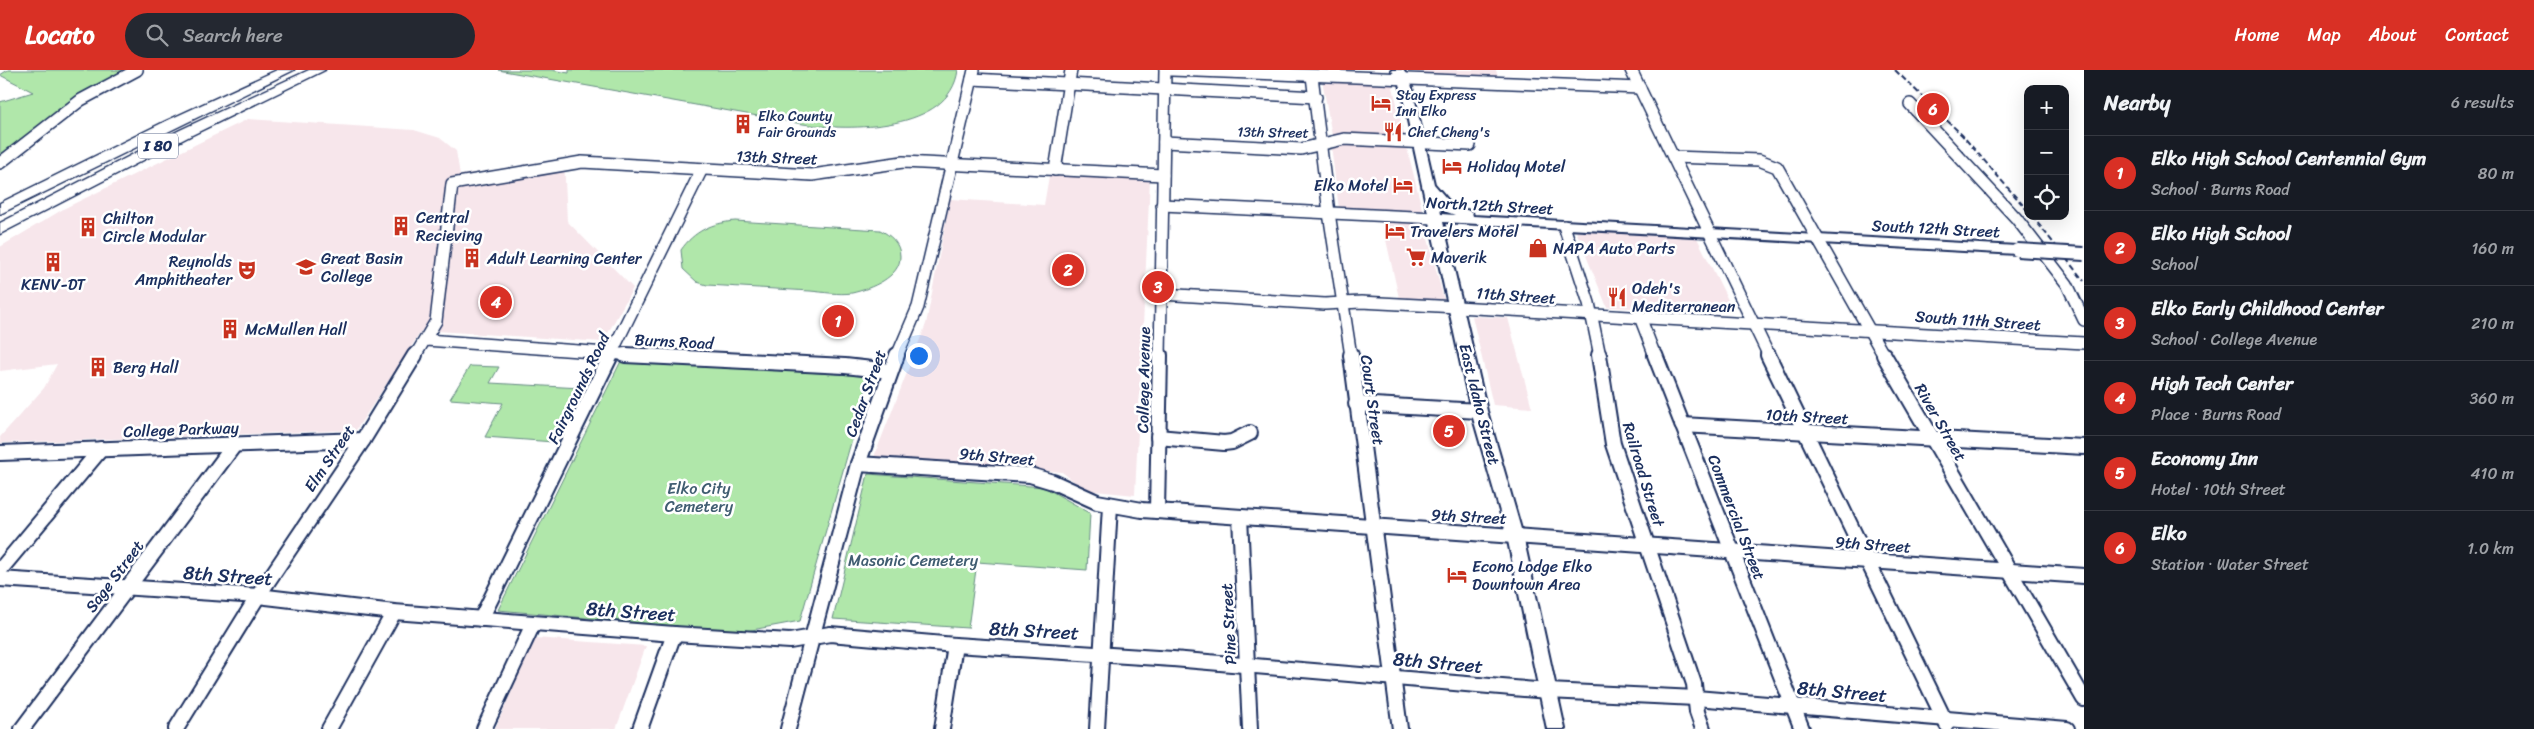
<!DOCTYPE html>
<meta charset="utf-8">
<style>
body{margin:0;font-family:Sriracha,sans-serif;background:#242831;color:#f1f3f6}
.controls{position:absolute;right:15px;top:15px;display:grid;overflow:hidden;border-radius:10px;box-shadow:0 5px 20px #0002}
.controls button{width:45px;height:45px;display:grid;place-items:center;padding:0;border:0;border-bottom:1px solid #363941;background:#171b24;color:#f1f3f6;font:25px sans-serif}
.you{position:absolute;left:918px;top:285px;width:18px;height:18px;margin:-12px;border:4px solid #fff;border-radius:50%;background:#1a73e8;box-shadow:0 0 0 8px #1a73e833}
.badge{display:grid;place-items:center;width:32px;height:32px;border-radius:50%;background:#d93025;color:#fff;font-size:16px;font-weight:700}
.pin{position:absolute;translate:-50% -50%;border:2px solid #fff;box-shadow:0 1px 5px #0006}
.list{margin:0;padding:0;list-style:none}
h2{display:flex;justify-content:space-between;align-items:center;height:65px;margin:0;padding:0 20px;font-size:21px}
h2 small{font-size:16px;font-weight:400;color:#9ea1a6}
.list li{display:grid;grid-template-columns:32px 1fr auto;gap:15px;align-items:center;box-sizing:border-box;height:75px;padding:0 20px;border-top:1px solid #363941}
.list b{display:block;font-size:19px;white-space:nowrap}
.list p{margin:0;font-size:16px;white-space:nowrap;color:#9ea1a6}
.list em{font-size:16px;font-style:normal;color:#9ea1a6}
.icon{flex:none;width:28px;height:28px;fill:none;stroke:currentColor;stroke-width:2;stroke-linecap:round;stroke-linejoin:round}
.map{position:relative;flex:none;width:2084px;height:659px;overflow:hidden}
header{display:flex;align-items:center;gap:30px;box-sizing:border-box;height:70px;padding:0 25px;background:#d93025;color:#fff}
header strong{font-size:24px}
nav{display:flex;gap:28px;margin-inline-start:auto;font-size:18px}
.search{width:350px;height:45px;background:#242831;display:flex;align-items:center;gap:12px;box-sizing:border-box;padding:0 18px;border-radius:28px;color:#9ea1a6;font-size:19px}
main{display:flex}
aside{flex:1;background:#171b24}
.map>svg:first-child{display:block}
</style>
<header>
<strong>Locato</strong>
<div class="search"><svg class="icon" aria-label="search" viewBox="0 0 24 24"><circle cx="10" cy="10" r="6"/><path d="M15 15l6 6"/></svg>Search here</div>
<nav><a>Home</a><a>Map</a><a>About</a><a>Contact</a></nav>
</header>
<main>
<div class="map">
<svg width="2084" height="659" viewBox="0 0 2084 659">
<rect width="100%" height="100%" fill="#fff"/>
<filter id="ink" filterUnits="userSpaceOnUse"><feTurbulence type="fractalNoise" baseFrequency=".02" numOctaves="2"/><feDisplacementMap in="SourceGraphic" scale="10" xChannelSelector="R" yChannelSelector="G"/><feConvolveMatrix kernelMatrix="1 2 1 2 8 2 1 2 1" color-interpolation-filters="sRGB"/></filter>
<g filter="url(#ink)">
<!-- built -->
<g fill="#f7e6eb">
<path d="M1414 0H1496L1498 7 1420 5Z"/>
<path d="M1322 9 1392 13 1405 68 1332 66Z"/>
<path d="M248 49 414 60 440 68 456 81 460 105 564 89 567 151 633 218 603 272 422 260 356 360 0 373V367L44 318 57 294 0 301V177L65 138Z"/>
<path d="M1331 75 1407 78 1423 143 1339 139Z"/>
<path d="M1049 106 1150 109 1135 425 1085 420 1062 402 874 387 926 254 950 129 1044 135Z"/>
<path d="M1382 152 1424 154 1444 230 1399 228Z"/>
<path d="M1576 161 1697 168 1734 242 1607 237Z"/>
<path d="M1472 246 1508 248 1532 338 1493 335Z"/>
<path d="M535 568 646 576 616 659H495Z"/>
</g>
<!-- green -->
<g fill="#b0e7aa" stroke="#668b84">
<path d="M8 0H127C79 21 41 54 0 86V32L33 22 0 5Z"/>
<path d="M498 0H551L569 3V0H958C950 62 848 61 803 54Z"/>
<path d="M735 151 880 160C890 165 900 173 900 186 901 207 870 219 852 223 839 225 823 222 810 221 776 219 741 217 707 215L697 212 683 199 681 180C694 161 712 153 735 151Z"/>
<path d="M621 291 870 306 800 551 741 562 498 540Z"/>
<path d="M470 296 499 297 490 313 581 318 554 372 485 367 503 333 450 329Z"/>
<path d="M868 404 1044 417 1090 443 1087 500 977 492 968 558 833 549Z"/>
</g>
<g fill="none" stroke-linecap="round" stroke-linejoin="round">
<defs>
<g id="minor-far1">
<path d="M1171 0 1640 18"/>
<path d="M1631 0 1769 286"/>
<path d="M1312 6 1329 143 1351 286"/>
<path d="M972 9 1316 27"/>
<path d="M1910 34 2016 148 2067 214 2084 250"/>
<path d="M1164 72 1301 79 1344 69 1470 75"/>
<path d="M1673 87 1759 90 1777 97 1884 286"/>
<path d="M0 93 81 30 137 0"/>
<path d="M1055 100 1071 0"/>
<path d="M1162 135 1435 148"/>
<path d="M1564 156 1589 233 1600 286"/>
<path d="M1161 224 1325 234 1361 232 1457 237 2084 273"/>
<path d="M1640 247 1655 286"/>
<path d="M426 270 649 286"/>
<path d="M415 286 436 251 452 114 582 92 812 105 903 92 1163 105"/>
<path d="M610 286 702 99"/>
<path d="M897 286 918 237 974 0"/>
<path d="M1160 286 1165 0"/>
</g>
<g id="minor">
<path d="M625 285 845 296 890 301"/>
<path d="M1351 285 1400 659"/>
<path d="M1599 285 1613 374 1694 614 1697 642 1703 659"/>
<path d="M1655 285 1802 659"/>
<path d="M1768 285 1947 655"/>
<path d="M1884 285 2084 629"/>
<path d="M1356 334 1479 341"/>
<path d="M1682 355 2084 377"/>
<path d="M1158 367 1224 373 1232 372 1250 363"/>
<path d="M0 383 363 370"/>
<path d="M858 394 1030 405 1053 412 1097 432 1142 440 2084 506"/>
<path d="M1157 441 1160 285"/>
<path d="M1240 447 1250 659"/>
<path d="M0 500 101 379"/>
<path d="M0 509 258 526 394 542 674 564 790 571 830 564 955 575 1173 589 1548 621 1696 628 2067 659"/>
<path d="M481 549 611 285"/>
<path d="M22 659 235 374"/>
<path d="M176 659 258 526 363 370 415 285"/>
<path d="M329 659 394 542"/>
<path d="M484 659 533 554"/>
<path d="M640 659 674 564"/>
<path d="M788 659 858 394 897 285"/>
<path d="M942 659 955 575"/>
<path d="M1097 659 1110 436"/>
</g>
<path id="major" d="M1391 0H1403L1410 9 1434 114 1452 135 1472 142 1473 146 2017 176 2024 180 2017 184 1443 152 1487 341 1523 466 1565 659H1547L1507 466 1471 341 1399 9ZM1439 135 1444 141 1455 145 1441 144Z"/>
<g id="highway">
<path d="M277 0H294L0 144V133L166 51Z"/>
<path d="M309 0H325L190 66 0 164V153L180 60Z"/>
</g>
</defs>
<!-- minor-far1 casing -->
<use href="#minor-far1" stroke="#1b2f5e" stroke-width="14"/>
<!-- minor casing -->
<use href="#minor" stroke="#1b2f5e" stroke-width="18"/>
<!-- major casing -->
<use href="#major" stroke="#1b2f5e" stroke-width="4"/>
<!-- highway casing -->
<use href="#highway" stroke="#1b2f5e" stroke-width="3"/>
<!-- minor-far1 -->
<use href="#minor-far1" stroke="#fff" stroke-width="11"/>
<!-- minor -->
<use href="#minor" stroke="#fff" stroke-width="14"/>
<!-- major -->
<use href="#major" fill="#fff" fill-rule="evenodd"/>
<!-- highway -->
<use href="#highway" fill="#fff" fill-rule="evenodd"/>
<!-- rail -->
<g stroke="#1b2f5e" stroke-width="2" stroke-dasharray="6 3" stroke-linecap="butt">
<path d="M1895 0 1962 65 2028 141"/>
<path d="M2032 146 2084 211"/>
</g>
<defs>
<path id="major-bridge" d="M2017 180 2084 184"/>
</defs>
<!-- major-bridge casing -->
<use href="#major-bridge" stroke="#1b2f5e" stroke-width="16" stroke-linecap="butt"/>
<!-- major-bridge -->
<use href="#major-bridge" stroke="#fff" stroke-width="12"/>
</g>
</g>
<!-- icons -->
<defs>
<symbol id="hotel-bare" viewBox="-9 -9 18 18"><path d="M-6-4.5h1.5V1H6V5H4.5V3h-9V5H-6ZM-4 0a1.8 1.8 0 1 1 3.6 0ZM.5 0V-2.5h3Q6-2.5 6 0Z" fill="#c8321e" stroke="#fff" stroke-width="2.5" paint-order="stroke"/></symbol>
<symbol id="building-bare" viewBox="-9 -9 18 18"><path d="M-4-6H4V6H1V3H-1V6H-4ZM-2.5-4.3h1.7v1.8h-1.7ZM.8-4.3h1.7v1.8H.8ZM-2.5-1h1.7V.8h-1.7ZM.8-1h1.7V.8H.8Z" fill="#c8321e" stroke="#fff" stroke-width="2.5" paint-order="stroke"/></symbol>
<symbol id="restaurant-bare" viewBox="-9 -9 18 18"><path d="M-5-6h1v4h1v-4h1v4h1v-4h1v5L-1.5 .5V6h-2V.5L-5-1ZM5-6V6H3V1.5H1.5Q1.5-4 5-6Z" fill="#c8321e" stroke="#fff" stroke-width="2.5" paint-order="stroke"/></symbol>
<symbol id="shop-bare" viewBox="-9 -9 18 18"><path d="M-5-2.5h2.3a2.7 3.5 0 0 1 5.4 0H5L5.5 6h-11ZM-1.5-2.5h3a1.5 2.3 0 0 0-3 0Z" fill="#c8321e" stroke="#fff" stroke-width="2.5" paint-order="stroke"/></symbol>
<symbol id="supermarket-bare" viewBox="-9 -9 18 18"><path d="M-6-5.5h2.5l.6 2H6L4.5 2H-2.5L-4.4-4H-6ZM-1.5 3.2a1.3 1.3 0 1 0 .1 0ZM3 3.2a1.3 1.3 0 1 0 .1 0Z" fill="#c8321e" stroke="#fff" stroke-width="2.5" paint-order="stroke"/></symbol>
<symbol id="university-bare" viewBox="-9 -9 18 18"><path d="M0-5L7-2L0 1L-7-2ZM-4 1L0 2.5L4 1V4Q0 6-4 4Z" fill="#c8321e" stroke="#fff" stroke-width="2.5" paint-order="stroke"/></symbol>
<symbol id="theatre-bare" viewBox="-9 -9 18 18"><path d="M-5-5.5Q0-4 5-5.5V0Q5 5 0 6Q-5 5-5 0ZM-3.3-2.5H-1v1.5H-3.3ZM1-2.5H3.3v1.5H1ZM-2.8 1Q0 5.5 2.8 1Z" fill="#c8321e" stroke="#fff" stroke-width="2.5" paint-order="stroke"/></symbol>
</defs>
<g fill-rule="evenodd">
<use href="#hotel-bare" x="1367" y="19" width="28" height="28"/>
<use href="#building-bare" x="729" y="40" width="28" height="28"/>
<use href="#restaurant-bare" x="1379" y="48" width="28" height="28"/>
<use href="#hotel-bare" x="1438" y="82" width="28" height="28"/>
<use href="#hotel-bare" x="1389" y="101" width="28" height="28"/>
<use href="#building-bare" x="387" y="142" width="28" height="28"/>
<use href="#building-bare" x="74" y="143" width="28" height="28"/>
<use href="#hotel-bare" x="1381" y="147" width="28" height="28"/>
<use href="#shop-bare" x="1524" y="164" width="28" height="28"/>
<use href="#supermarket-bare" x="1402" y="173" width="28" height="28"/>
<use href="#building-bare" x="458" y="174" width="28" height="28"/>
<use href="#building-bare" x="39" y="178" width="28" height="28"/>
<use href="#university-bare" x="292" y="183" width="28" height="28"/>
<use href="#theatre-bare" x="233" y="186" width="28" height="28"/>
<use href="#restaurant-bare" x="1603" y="213" width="28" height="28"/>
<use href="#building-bare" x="216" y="245" width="28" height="28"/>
<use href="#building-bare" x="84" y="283" width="28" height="28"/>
<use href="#hotel-bare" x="1443" y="491" width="28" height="28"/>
</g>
<g text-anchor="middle" stroke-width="5" stroke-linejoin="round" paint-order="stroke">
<!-- far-poi labels -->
<g font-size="14" fill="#1b2f5e" stroke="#fff" text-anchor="start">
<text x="1396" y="30">Stay Express<tspan x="1396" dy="16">Inn Elko</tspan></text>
<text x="758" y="51">Elko County<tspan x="758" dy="16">Fair Grounds</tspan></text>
<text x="1408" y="67">Chef Cheng's</text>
</g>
<!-- far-street labels -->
<g font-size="14" fill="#1b2f5e" stroke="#fff">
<text transform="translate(1273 62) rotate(1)" y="5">13th Street</text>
</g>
<!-- shield labels -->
<rect fill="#fff" stroke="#5f6d8e" stroke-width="1" x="138" y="63.5" width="40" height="25" rx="4"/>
<g font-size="15" font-weight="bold" fill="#1b2f5e">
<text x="158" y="81">I 80</text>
</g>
<!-- street labels -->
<g font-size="16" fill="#1b2f5e" stroke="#fff">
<text transform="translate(777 87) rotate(2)" y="6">13th Street</text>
<text transform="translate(1490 135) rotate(3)" y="6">North 12th Street</text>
<text transform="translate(1936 158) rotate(3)" y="6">South 12th Street</text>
<text transform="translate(1516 225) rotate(4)" y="6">11th Street</text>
<text transform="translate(1978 250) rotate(4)" y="6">South 11th Street</text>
<text transform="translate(674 271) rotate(3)" y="6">Burns Road</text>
<text transform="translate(1143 310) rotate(-89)" y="6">College Avenue</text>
<text transform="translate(578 318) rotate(-64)" y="6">Fairgrounds Road</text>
<text transform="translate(865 323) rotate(-70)" y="6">Cedar Street</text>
<text transform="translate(1373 330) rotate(82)" y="6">Court Street</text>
<text transform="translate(1480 334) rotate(76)" y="6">East Idaho Street</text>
<text transform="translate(1807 346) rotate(3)" y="6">10th Street</text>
<text transform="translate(1941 352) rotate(60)" y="6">River Street</text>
<text transform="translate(181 359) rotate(-2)" y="6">College Parkway</text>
<text transform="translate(997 386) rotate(5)" y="6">9th Street</text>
<text transform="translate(329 388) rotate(-56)" y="6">Elm Street</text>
<text transform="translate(1644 404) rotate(73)" y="6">Railroad Street</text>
<text transform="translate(1469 446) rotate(3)" y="6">9th Street</text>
<text transform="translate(1737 447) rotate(69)" y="6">Commercial Street</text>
<text transform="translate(1873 474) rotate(4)" y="6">9th Street</text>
<text transform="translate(114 506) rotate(-53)" y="6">Sage Street</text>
<text transform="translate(1228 554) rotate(-93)" y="6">Pine Street</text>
</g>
<!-- poi labels -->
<g font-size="16" fill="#1b2f5e" stroke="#fff" text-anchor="start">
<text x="1467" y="102">Holiday Motel</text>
<text x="1388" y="121" text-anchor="end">Elko Motel</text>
<text x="416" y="153">Central<tspan x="416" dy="18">Recieving</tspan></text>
<text x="103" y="154">Chilton<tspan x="103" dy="18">Circle Modular</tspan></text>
<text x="1410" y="167">Travelers Motel</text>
<text x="1553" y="184">NAPA Auto Parts</text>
<text x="1431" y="193">Maverik</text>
<text x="321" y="194">Great Basin<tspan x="321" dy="18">College</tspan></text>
<text x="487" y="194">Adult Learning Center</text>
<text x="232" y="197" text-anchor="end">Reynolds<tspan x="232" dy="18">Amphitheater</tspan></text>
<text x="53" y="220" text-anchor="middle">KENV-DT</text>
<text x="1632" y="224">Odeh's<tspan x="1632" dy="18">Mediterranean</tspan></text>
<text x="245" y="265">McMullen Hall</text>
<text x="113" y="303">Berg Hall</text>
<text x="1472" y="502">Econo Lodge Elko<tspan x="1472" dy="18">Downtown Area</tspan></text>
</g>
<!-- park labels -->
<g font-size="16" fill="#405d71" stroke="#fff">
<text x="699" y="424">Elko City<tspan x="699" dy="18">Cemetery</tspan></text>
<text x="913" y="496">Masonic Cemetery</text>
</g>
<!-- near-street labels -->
<g font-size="19" fill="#1b2f5e" stroke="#fff">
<text transform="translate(228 505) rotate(4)" y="7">8th Street</text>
<text transform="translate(631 541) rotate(4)" y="7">8th Street</text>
<text transform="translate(1034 560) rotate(3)" y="7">8th Street</text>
<text transform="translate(1438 592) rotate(5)" y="7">8th Street</text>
<text transform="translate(1842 621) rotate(5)" y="7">8th Street</text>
</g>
</g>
</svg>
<div class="controls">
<button>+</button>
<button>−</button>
<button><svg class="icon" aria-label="locate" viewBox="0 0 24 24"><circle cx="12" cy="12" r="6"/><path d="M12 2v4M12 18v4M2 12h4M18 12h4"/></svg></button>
</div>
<div class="you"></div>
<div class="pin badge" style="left:838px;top:251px">1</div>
<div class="pin badge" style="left:1068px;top:200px">2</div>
<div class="pin badge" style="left:1158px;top:217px">3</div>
<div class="pin badge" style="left:496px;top:232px">4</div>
<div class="pin badge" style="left:1449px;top:361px">5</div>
<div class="pin badge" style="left:1933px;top:39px">6</div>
</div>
<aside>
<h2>Nearby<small>6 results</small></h2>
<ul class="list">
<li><span class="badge">1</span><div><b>Elko High School Centennial Gym</b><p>School · Burns Road</p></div><em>80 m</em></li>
<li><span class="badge">2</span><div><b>Elko High School</b><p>School</p></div><em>160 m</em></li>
<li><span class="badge">3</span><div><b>Elko Early Childhood Center</b><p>School · College Avenue</p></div><em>210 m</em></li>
<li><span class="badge">4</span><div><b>High Tech Center</b><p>Place · Burns Road</p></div><em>360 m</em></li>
<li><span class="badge">5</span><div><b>Economy Inn</b><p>Hotel · 10th Street</p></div><em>410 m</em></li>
<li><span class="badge">6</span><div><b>Elko</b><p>Station · Water Street</p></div><em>1.0 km</em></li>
</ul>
</aside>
</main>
